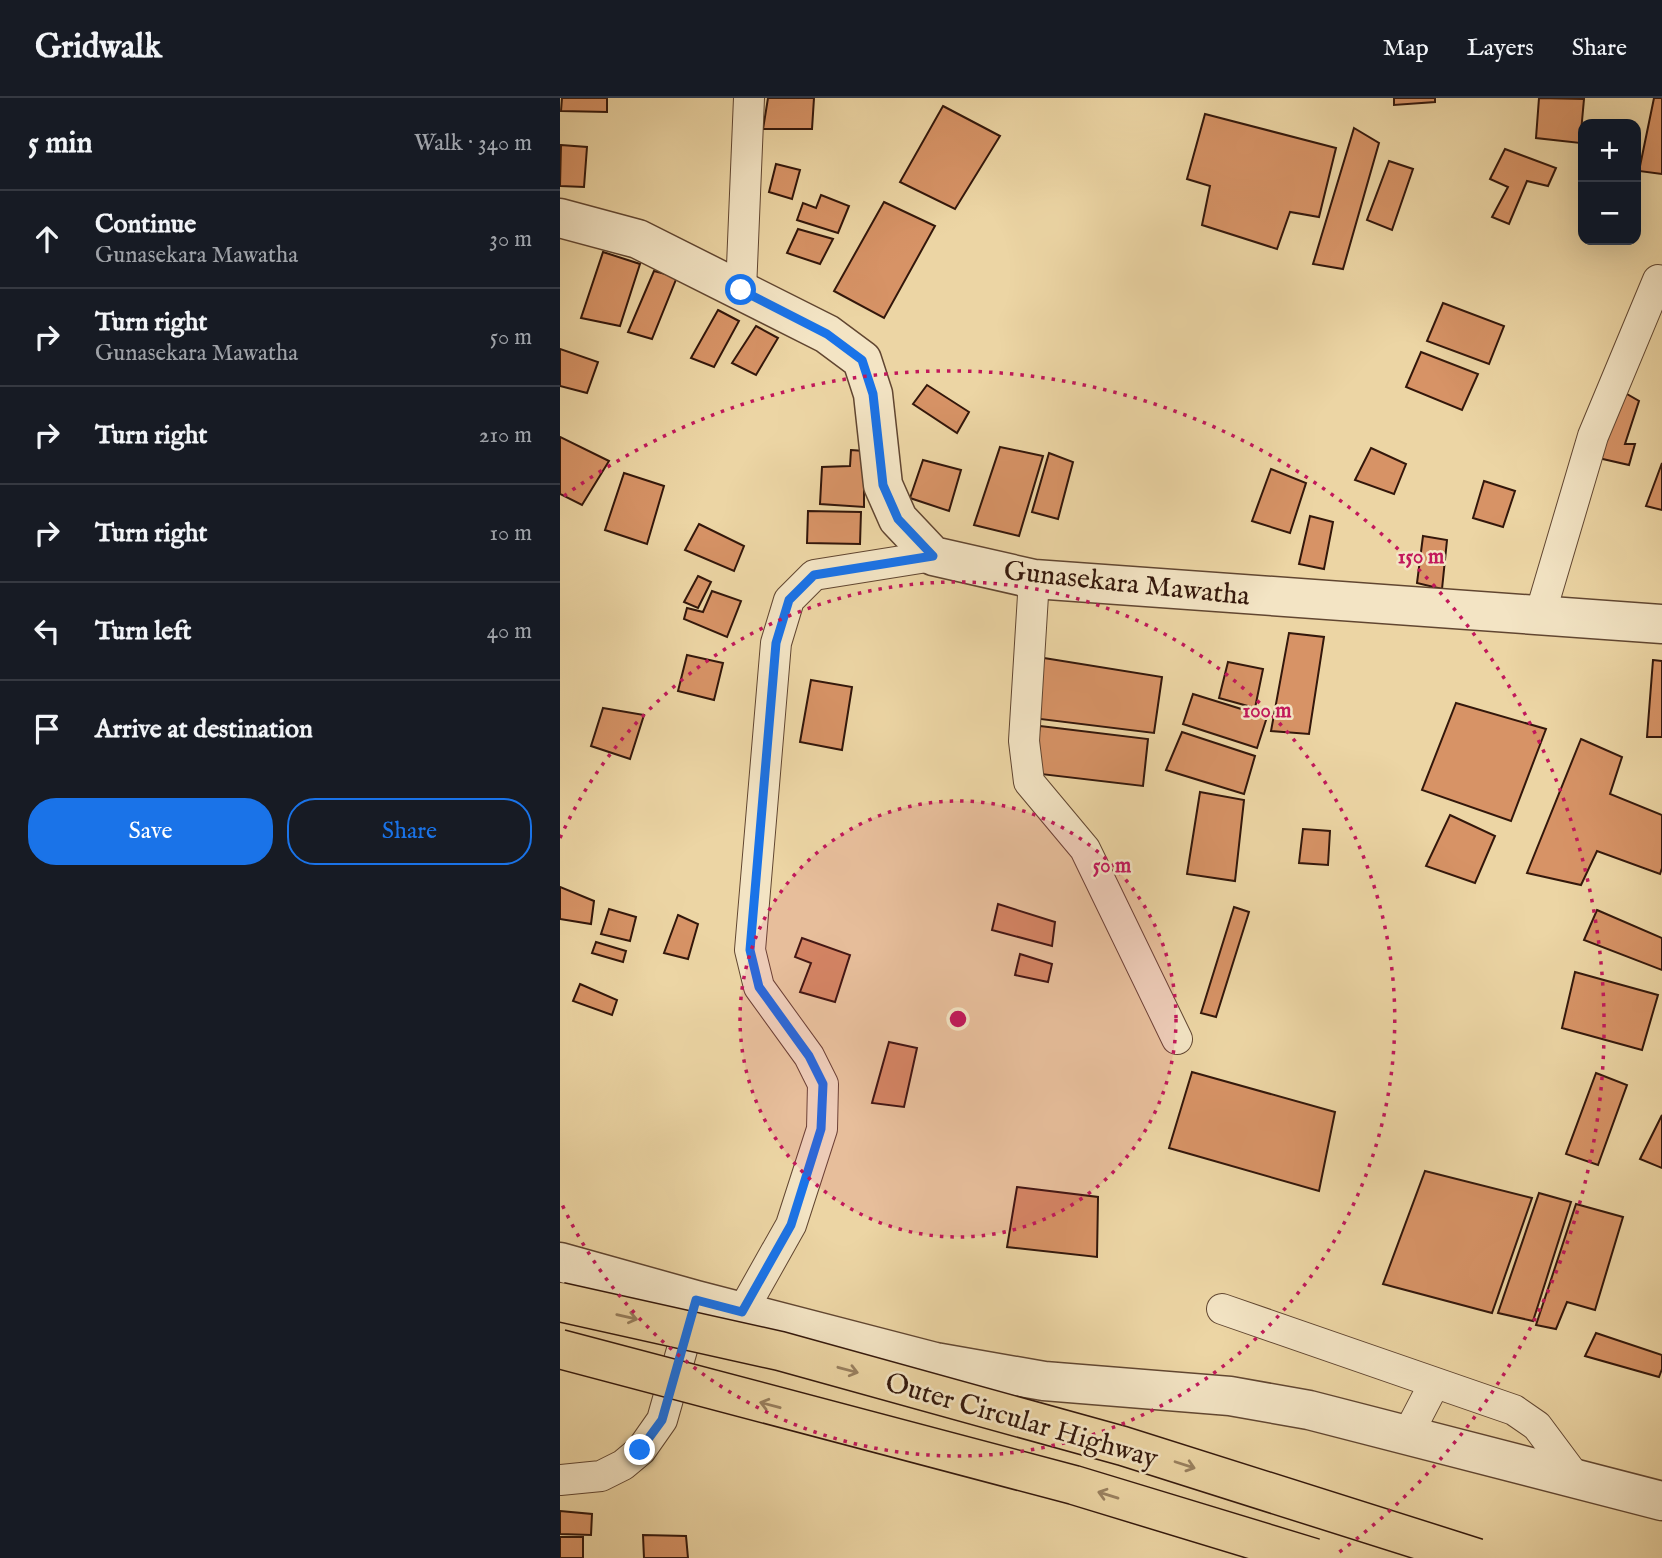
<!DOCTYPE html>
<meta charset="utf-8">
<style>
body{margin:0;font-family:"IM FELL English",serif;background:#242831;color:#f1f3f6}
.controls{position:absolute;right:21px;top:21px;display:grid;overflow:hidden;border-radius:14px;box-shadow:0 7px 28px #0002}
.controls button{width:63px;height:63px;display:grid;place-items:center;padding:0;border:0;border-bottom:2px solid #363941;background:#171b24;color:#f1f3f6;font:35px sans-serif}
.stop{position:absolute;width:21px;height:21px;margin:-16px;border:5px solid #1a73e8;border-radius:50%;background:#fff}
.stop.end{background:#1a73e8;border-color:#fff;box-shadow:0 2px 7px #0008}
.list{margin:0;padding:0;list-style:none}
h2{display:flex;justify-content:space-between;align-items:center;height:91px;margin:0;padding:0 28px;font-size:30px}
h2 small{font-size:23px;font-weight:400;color:#9ea1a6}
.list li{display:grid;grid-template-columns:46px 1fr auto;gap:21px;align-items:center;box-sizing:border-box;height:98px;padding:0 28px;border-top:2px solid #363941}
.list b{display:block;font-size:26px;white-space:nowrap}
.list p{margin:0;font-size:23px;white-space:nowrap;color:#9ea1a6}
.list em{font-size:23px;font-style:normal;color:#9ea1a6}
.actions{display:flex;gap:14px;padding:21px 28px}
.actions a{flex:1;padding:16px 0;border:2px solid #1a73e8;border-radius:28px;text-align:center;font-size:24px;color:#1a73e8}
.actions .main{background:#1a73e8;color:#fff}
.icon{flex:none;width:38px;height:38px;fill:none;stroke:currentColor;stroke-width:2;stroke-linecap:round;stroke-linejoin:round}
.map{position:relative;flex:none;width:1102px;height:1460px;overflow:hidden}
header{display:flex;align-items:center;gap:42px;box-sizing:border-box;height:98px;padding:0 35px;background:#171b24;border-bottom:2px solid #363941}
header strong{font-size:33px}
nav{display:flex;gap:38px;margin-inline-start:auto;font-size:24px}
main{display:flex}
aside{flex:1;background:#171b24}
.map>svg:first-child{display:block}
</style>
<header>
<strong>Gridwalk</strong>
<nav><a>Map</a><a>Layers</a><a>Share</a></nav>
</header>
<main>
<aside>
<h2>5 min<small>Walk · 340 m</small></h2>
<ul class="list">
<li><svg class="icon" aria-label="ahead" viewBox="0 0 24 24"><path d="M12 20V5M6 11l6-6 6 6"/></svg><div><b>Continue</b><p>Gunasekara Mawatha</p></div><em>30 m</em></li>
<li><svg class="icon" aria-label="right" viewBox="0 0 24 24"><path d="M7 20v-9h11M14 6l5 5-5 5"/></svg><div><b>Turn right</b><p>Gunasekara Mawatha</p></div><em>50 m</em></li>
<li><svg class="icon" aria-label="right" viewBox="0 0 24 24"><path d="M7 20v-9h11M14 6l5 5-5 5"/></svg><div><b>Turn right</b></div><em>210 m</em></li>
<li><svg class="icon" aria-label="right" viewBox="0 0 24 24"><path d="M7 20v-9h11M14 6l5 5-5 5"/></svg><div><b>Turn right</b></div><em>10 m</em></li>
<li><svg class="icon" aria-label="left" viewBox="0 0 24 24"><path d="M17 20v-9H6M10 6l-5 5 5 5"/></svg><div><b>Turn left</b></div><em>40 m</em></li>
<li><svg class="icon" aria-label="arrive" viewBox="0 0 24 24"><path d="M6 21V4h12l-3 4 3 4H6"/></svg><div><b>Arrive at destination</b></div></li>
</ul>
<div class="actions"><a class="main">Save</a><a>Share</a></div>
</aside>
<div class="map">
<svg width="1102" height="1460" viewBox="0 0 1102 1460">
<rect width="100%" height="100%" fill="#ecd5a4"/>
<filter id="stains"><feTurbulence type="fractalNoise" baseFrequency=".00286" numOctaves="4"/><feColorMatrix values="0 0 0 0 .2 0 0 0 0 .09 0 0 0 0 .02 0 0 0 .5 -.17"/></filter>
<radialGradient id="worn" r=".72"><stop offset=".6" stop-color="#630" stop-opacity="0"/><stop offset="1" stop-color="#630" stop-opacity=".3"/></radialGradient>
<!-- building -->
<g fill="#d79366" stroke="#33170b" stroke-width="2">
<path d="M2 0H47V14L1 13Z"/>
<path d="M208 0H254L252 31H203Z"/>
<path d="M834 0H875V4L834 7Z"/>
<path d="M979 0 1024 1 1020 45 976 40Z"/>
<path d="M1094 0H1102V76L1079 73Z"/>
<path d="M383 8 440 38 395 111 340 84Z"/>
<path d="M645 16 776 50 759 119 730 114 717 151 642 127 650 88 627 81Z"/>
<path d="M794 30 819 45 783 171 753 166Z"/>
<path d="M1 47 27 49 24 89 0 88Z"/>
<path d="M945 51 996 70 988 88 967 83 949 126 932 119 948 89 930 81Z"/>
<path d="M829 63 853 71 832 132 807 122Z"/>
<path d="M216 66 240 72 232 101 209 94Z"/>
<path d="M261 97 289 108 278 135 237 122 243 105 256 110Z"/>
<path d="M324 104 375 128 324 220 274 193Z"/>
<path d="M238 131 273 141 260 166 227 155Z"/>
<path d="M43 154 80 166 60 228 21 220Z"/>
<path d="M94 173 117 179 92 241 68 234Z"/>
<path d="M883 205 944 228 929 266 867 243Z"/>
<path d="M158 212 179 223 154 269 131 260Z"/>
<path d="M196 228 218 240 196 277 172 265Z"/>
<path d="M0 251 38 264 27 295 0 288Z"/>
<path d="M861 254 918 276 902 312 846 289Z"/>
<path d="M367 287 409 314 397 335 353 306Z"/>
<path d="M1060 292 1079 303 1065 346H1075L1069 367 1034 359Z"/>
<path d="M0 339 49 363 22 407 0 396Z"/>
<path d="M440 349 483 358 459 438 414 427Z"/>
<path d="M811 350 846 366 834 396 795 382Z"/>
<path d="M291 352 304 353V409L260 406 262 369 290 368Z"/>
<path d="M489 355 513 364 498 421 472 414Z"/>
<path d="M363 362 401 372 389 413 350 400Z"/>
<path d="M1102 365V412L1086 408Z"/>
<path d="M711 371 746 385 730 435 692 423Z"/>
<path d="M64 375 104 388 87 446 45 432Z"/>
<path d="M924 383 955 393 943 429 913 420Z"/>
<path d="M248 413 301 414 300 446 247 445Z"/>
<path d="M750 418 773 424 764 471 739 466Z"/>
<path d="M139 426 184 448 174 473 125 452Z"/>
<path d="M863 438 887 442 882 491 857 485Z"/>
<path d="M138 478 151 484 138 510 124 504Z"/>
<path d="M152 493 181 503 167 539 124 521 127 510 143 514Z"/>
<path d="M729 535 764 539 749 636 711 633Z"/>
<path d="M127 557 163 565 154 602 118 593Z"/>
<path d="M484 560 602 579 594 635 472 620Z"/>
<path d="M1093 562 1102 563V639H1087Z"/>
<path d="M668 564 703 571 695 610 659 600Z"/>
<path d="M251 582 292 589 282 652 240 644Z"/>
<path d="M633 596 707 619 697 650 623 626Z"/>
<path d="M896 605 986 631 951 723 862 692Z"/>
<path d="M43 610 84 617 70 661 31 648Z"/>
<path d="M480 628 588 641 583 688 472 675Z"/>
<path d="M622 634 695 658 684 696 606 672Z"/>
<path d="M1021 641 1062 659 1050 696 1102 717V770L1100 776 1037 753 1021 787 967 775Z"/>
<path d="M640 694 684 702 675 783 627 776Z"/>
<path d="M890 717 935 738 915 785 866 768Z"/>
<path d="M743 731 770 733 768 767 739 765Z"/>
<path d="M0 789 34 803 31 826 0 821Z"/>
<path d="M438 806 495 824 492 848 432 832Z"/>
<path d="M674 809 689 814 656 919 641 915Z"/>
<path d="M49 811 76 819 70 843 41 836Z"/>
<path d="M1037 812 1102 840V872L1024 842Z"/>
<path d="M118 817 138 826 128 861 104 855Z"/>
<path d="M242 840 290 857 275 904 240 894 251 865 235 859Z"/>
<path d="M36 844 66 853 63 864 32 855Z"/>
<path d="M460 856 492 866 488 884 455 877Z"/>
<path d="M1015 874 1098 897 1082 952 1002 930Z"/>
<path d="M20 886 57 902 52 917 13 903Z"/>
<path d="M329 944 357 950 344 1009 312 1005Z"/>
<path d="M632 974 775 1014 759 1093 609 1050Z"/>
<path d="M1036 975 1067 987 1038 1067 1006 1056Z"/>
<path d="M1102 1017V1070L1080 1061Z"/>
<path d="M865 1073 972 1100 932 1215 823 1186Z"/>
<path d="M457 1089 538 1099 537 1159 447 1149Z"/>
<path d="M979 1095 1011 1104 973 1223 938 1215Z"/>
<path d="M1016 1106 1063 1119 1035 1212 1007 1204 996 1231 976 1227Z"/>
<path d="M1036 1235 1102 1257V1271L1099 1279 1025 1258Z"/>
<path d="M0 1413 32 1416 31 1437 0 1436Z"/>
<path d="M83 1437 126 1438 128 1460H84Z"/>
<rect x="0" y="1439" width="23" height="21"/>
</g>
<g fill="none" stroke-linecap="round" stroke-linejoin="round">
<defs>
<g id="minor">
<path d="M181 192 189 0"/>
<path d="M474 481 464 643 469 684 525 751 617 941"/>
<path d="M980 517 1033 338 1098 182"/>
<path d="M662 1211 954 1312 977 1328 1015 1379"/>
<path d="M182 1214 231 1127 262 1031 263 986 249 958 199 889 190 852 216 545 229 502 254 477 373 458"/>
<path d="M847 1338 874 1286"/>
<path d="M0 1382 41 1378 63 1367 81 1352 102 1322 133 1213"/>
</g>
<g id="tertiary">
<path d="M0 120 78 141 267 236 302 262 313 296 323 387 338 421 373 458 474 481 1102 526"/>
<path d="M0 1164 136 1202 375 1264 484 1283 670 1298 749 1312 1102 1403"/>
</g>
</defs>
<!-- minor casing -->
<use href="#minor" stroke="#614631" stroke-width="32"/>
<!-- tertiary casing -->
<use href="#tertiary" stroke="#614631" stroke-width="41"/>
<!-- minor -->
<use href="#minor" stroke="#f3e4c4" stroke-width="30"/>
<!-- tertiary -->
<use href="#tertiary" stroke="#f3e4c4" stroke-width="38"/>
<defs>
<g id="motorway-bridge">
<path d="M0 1204 220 1253 563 1348 917 1460"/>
<path d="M0 1251 514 1387 754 1460"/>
</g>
</defs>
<!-- motorway-bridge casing -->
<use href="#motorway-bridge" stroke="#33170b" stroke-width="41" stroke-linecap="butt"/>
<!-- motorway-bridge -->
<use href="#motorway-bridge" stroke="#ecd5a4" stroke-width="38"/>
</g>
<!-- one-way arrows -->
<defs><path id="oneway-shaft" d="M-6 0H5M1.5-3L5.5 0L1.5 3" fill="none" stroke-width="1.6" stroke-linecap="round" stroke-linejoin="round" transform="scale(1.75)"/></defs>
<g stroke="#99805f">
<use href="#oneway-shaft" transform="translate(67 1219) rotate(13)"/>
<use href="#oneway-shaft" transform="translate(288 1272) rotate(15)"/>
<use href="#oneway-shaft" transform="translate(210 1307) rotate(-165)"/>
<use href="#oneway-shaft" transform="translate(625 1367) rotate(18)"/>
<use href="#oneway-shaft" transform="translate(548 1397) rotate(-163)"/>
</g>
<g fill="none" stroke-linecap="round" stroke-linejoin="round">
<!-- route -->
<path stroke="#1a73e8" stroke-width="9" d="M80 1352 102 1322 136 1202 182 1214 231 1127 261 1031 263 986 249 958 199 889 190 852 216 545 229 502 254 477 373 458 338 421 323 387 313 296 302 262 267 236 181 192"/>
</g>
<!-- distance rings -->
<circle cx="398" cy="921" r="218" fill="#c2185b" fill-opacity=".12"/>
<g fill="none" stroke="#c2185b" stroke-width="3.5" stroke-dasharray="3.5 7">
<circle cx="398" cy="921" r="218"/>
<path d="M0 740A437 437 0 1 1 0 1102"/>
<path d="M4 398A655 655 0 1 1 774 1458"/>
</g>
<g text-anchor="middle" stroke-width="5" stroke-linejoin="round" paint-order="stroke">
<!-- street labels -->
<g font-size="28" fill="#33170b" stroke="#f3e4c4">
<text transform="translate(567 484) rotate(6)" y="10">Gunasekara Mawatha</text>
<text transform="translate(462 1321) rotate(16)" y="10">Outer Circular Highway</text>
</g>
</g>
<circle cx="398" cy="921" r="10" fill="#c2185b" stroke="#f3e4c4" stroke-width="3.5"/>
<g font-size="21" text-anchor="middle" font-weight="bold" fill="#c2185b" stroke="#f3e4c4" stroke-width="5" stroke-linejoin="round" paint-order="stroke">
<text x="861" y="465">150 m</text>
<text x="707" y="619">100 m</text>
<text x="552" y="774">50 m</text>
</g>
<rect width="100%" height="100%" filter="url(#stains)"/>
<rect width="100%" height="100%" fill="url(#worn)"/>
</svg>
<div class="controls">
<button>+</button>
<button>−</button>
</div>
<div class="stop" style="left:181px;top:192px"></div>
<div class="stop end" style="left:80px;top:1352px"></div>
</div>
</main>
